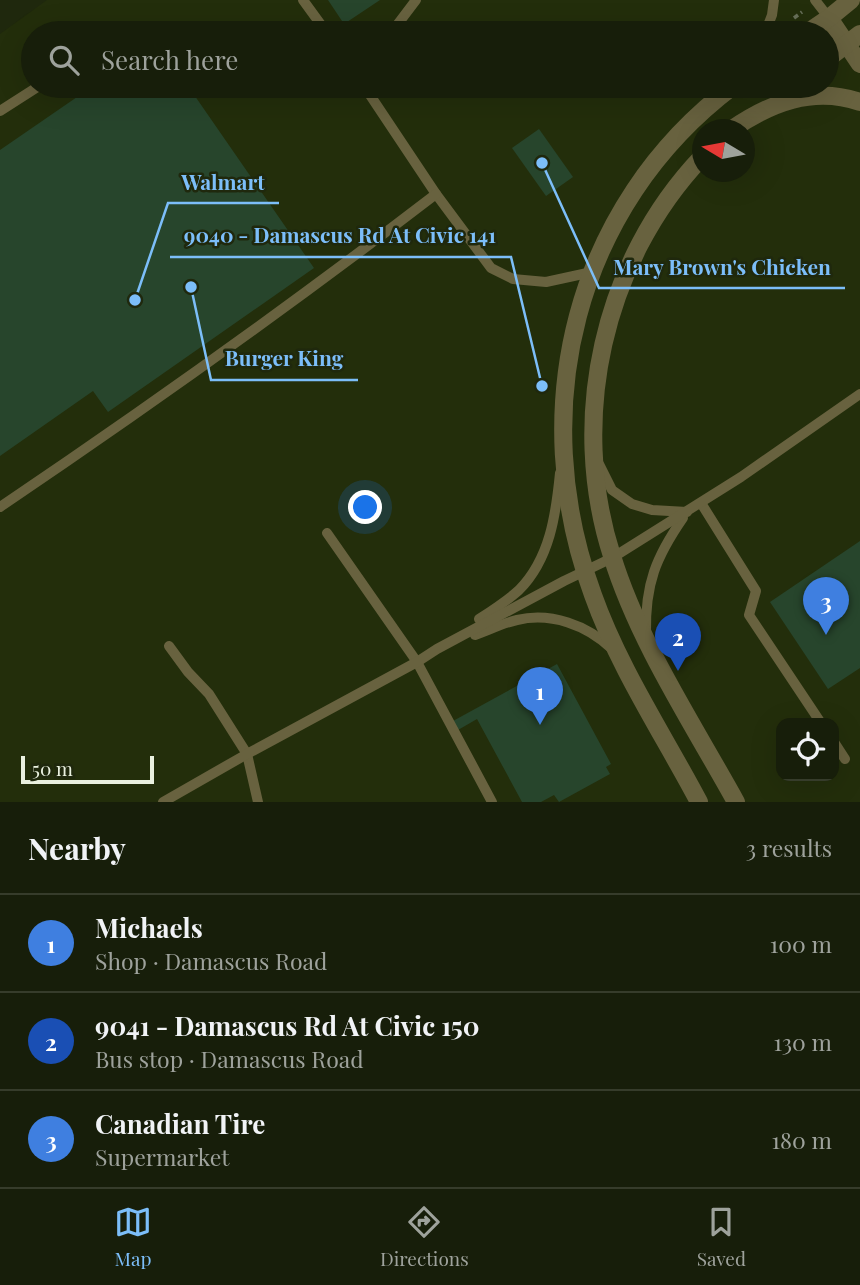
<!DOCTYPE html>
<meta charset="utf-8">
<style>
body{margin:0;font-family:"Playfair Display",serif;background:#202713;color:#f1f3f6}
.controls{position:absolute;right:21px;bottom:21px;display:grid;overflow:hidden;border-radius:14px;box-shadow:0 7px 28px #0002}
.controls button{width:63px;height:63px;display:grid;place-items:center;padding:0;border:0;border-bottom:2px solid #363c2b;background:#171e0a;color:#f1f3f6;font:35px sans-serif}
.compass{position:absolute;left:692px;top:119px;width:63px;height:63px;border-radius:50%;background:#171e0a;box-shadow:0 7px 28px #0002;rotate:280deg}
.scale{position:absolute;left:21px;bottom:18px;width:133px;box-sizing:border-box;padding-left:7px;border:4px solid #eaf1e0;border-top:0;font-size:19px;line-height:24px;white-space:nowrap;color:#eaf1e0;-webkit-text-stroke:5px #1f280d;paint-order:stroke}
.you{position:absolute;left:366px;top:508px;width:24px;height:24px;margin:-18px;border:5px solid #fff;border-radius:50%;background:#1a73e8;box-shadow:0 0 0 10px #1a73e833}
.badge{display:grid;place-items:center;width:46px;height:46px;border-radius:50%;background:#7cbef9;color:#fff;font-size:23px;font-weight:700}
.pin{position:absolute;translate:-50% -58px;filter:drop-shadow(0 2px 4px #0008)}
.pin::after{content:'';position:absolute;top:37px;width:24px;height:21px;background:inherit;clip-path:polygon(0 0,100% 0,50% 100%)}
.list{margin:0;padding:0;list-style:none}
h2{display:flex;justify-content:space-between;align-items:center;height:91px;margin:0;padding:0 28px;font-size:30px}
h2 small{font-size:23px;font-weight:400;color:#9ea29c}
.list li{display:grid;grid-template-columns:46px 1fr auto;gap:21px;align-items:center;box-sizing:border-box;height:98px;padding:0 28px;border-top:2px solid #363c2b}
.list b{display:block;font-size:26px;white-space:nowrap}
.list p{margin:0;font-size:23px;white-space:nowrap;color:#9ea29c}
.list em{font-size:23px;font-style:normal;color:#9ea29c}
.icon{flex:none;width:38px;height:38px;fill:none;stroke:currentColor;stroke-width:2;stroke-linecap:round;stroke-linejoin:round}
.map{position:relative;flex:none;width:860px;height:802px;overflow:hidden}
.search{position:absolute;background:#171e0a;box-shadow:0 7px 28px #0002;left:21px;right:21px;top:21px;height:77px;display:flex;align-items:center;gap:18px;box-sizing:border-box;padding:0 24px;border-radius:38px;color:#9ea29c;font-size:26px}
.sheet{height:385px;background:#171e0a}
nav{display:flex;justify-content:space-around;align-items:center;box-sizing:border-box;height:98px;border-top:2px solid #363c2b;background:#171e0a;font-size:19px;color:#9ea29c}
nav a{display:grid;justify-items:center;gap:4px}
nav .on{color:#7cbef9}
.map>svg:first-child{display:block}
</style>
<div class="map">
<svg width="860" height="802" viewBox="0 0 860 802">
<rect width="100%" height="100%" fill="#1f280d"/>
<!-- built -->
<path fill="#232e0b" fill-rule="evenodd" d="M47 0H860V802H0V34ZM33 33H827V86H33ZM702 130H744V172H702ZM781 723H834V776H781Z"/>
<!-- building -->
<g fill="#27452c">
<path d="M328 0H380L344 24Z"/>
<path d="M93 86H188L314 268 108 412 93 391 0 456V150Z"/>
<path d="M539 129 573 177 546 196 512 148Z"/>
<path d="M860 541V668L828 689 770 602Z"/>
<path d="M557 664 611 764 606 767 610 774 559 802 554 795 541 802H522L477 719 458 730 453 721Z"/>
</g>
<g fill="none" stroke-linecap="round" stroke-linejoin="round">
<!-- path -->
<path stroke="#676f58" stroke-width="3.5" stroke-dasharray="5 3.5" stroke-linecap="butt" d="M794 18 802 12"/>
<!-- service -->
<g stroke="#68623f" stroke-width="10">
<path d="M303 0 327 33"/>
<path d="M815 0 829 18"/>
<path d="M391 33 416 0"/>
<path d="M765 33 772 15 774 0"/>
<path d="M364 86 436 194 491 268 513 279 546 282 592 272"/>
<path d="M0 111 39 86"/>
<path d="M599 464 612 490 632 504 652 510 687 512"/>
<path d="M701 503 756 591 749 615 821 723"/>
<path d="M0 507C148 407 294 303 436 194"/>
<path d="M327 533 417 662 492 802"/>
<path d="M479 619C493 610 507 601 519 590 550 559 556 514 560 473"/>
<path d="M646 633C645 584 656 557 683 518"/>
<path d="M475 635C489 630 503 623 517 620 551 612 587 625 612 649"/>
<path d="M169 646 188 672 209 694 247 754 258 802"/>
<path d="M834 742 845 759"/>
<path d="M163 802 247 754 417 662 437 649 564 581 612 558 741 477 860 394"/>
</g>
<!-- minor -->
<g stroke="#68623f" stroke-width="18">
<path d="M829 18 860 64"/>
<path d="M807 33 829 18 851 0"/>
<path d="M827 59 860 34"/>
<path d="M731 130C770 103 813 86 860 102"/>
<path d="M702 157C603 261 568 419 612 556 638 641 693 724 736 802"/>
<path d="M699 802C663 734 619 668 593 595 525 410 574 206 733 86"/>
</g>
</g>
<!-- callouts -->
<path fill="none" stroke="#7cbef9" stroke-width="2.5" d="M135 300L168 203H279M542 386L511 257H170M542 163L599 288H845M191 287L211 380H358"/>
<g fill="#7cbef9" stroke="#1f280d" stroke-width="2.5">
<circle cx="135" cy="300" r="7"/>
<circle cx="542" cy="386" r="7"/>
<circle cx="542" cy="163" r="7"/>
<circle cx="191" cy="287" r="7"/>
</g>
<g font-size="21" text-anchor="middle" font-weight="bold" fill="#7cbef9" stroke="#1f280d" stroke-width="5" stroke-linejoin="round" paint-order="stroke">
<text x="223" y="190">Walmart</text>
<text x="340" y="243">9040 - Damascus Rd At Civic 141</text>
<text x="722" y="275">Mary Brown's Chicken</text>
<text x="284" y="366">Burger King</text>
</g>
</svg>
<div class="controls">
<button><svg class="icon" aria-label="locate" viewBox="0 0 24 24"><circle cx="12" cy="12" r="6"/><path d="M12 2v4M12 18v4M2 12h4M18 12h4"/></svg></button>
</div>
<svg class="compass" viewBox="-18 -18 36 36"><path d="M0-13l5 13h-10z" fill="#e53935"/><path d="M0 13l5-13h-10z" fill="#9ea29c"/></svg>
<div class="scale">50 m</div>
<div class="you"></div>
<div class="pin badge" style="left:540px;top:725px;background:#3f7fe0">1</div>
<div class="pin badge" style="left:678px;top:671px;background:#1a4fb4">2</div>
<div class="pin badge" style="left:826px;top:635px;background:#3f7fe0">3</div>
<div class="search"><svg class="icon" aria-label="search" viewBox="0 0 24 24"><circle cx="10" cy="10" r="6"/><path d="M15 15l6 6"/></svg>Search here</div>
</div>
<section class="sheet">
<h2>Nearby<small>3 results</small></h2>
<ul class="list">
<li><span class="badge" style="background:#3f7fe0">1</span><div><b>Michaels</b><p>Shop · Damascus Road</p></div><em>100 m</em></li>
<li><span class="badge" style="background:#1a4fb4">2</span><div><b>9041 - Damascus Rd At Civic 150</b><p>Bus stop · Damascus Road</p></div><em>130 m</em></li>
<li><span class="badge" style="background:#3f7fe0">3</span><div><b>Canadian Tire</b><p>Supermarket</p></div><em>180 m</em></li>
</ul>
</section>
<nav>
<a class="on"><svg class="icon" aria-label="map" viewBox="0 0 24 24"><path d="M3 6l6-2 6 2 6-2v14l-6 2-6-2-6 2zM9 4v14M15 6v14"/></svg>Map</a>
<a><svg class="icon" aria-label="directions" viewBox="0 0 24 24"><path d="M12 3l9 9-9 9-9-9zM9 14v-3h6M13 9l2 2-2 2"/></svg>Directions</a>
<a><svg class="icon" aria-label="saved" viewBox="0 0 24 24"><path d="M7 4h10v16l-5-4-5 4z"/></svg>Saved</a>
</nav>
